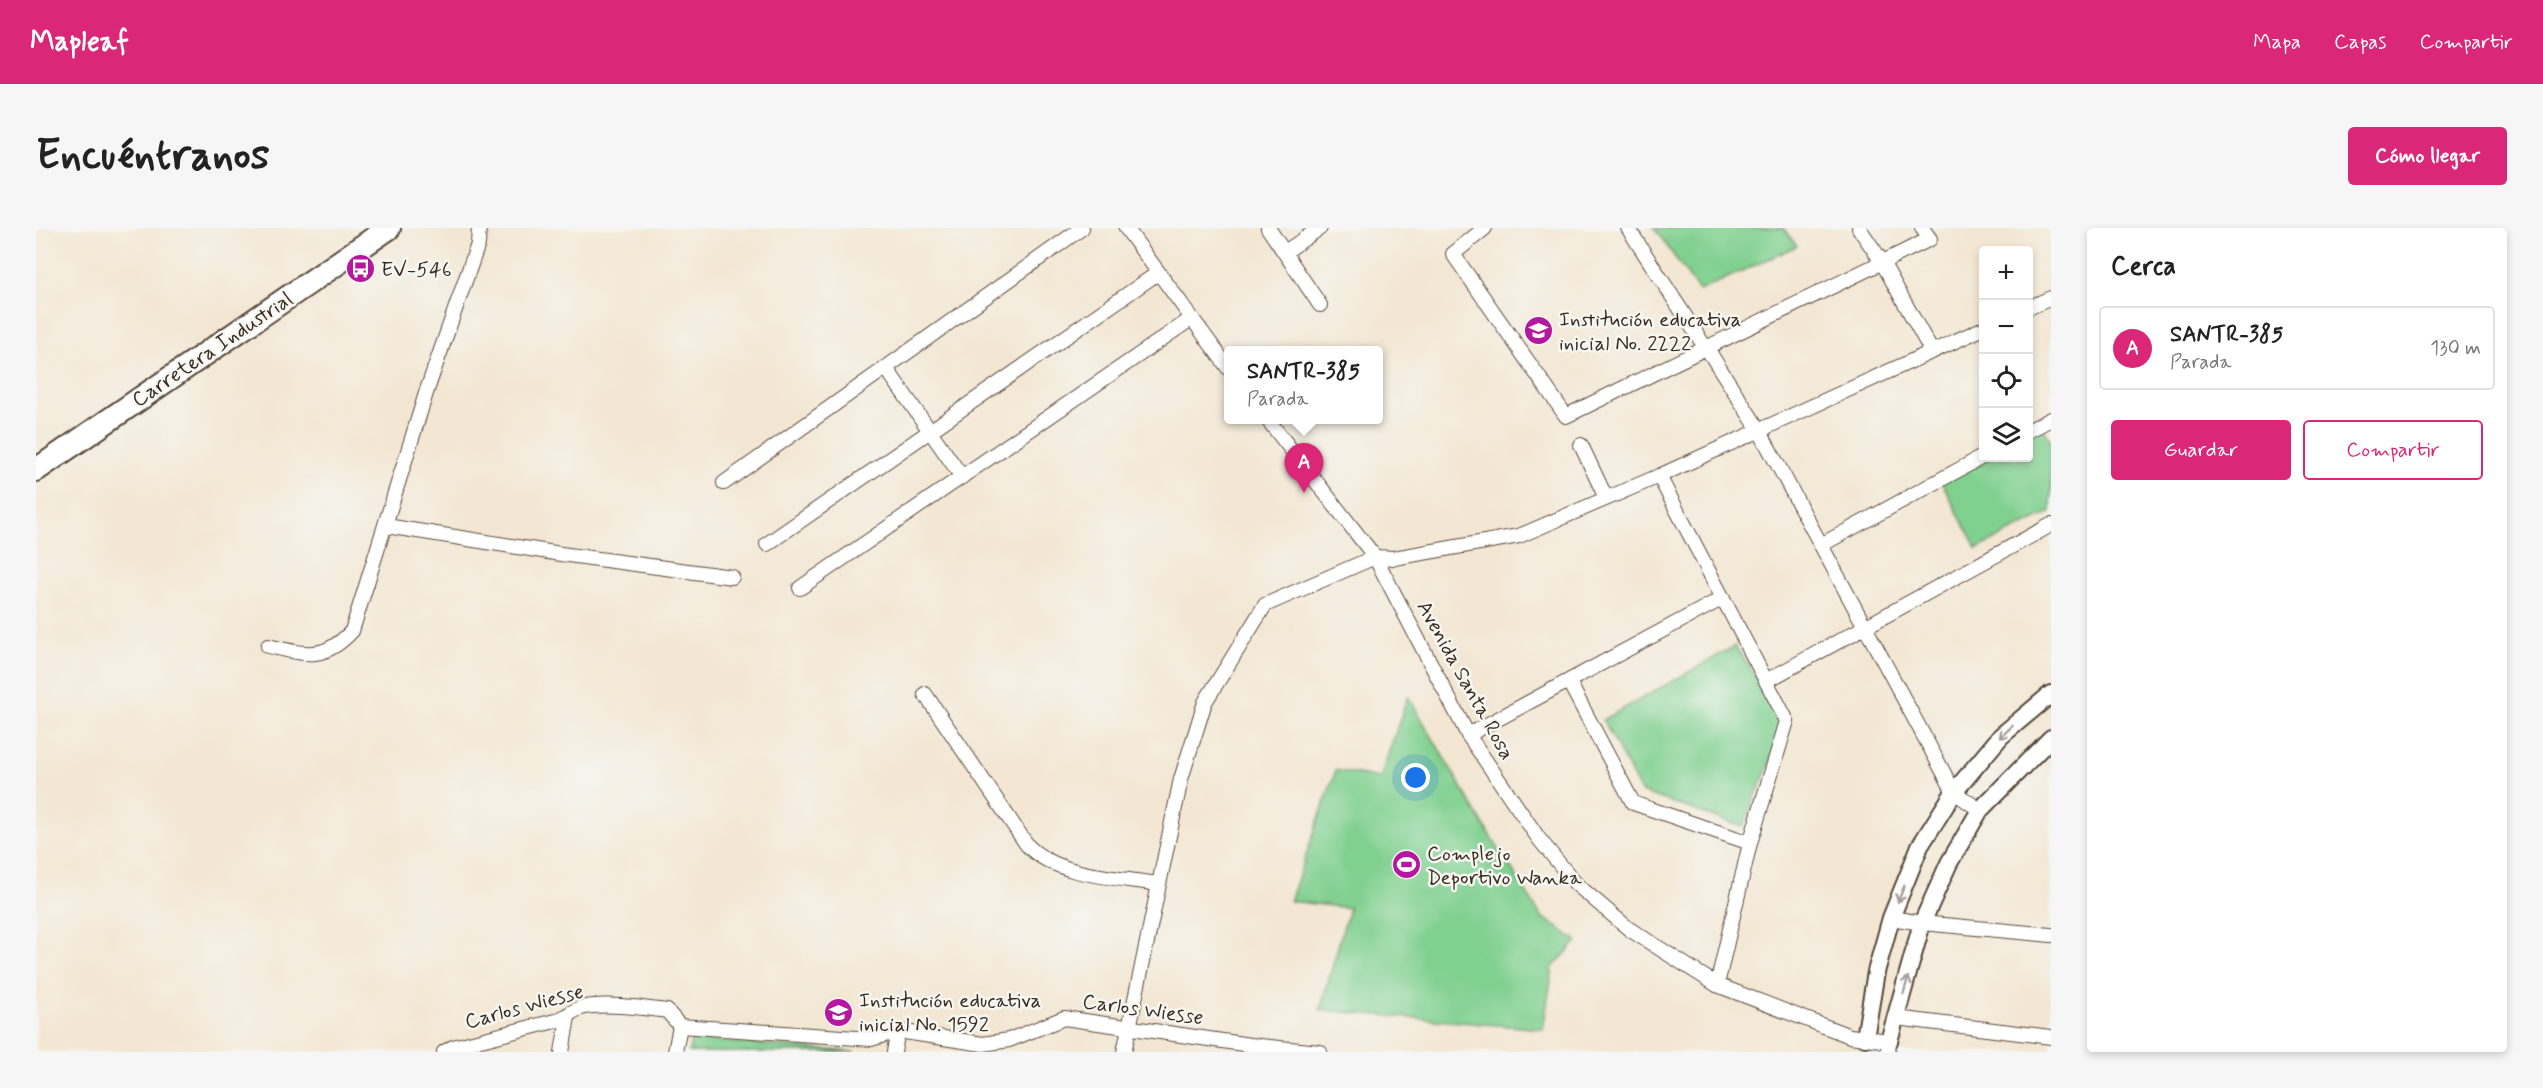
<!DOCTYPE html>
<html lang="es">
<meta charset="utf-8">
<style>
body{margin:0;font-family:Mynerve,sans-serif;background:#f6f6f6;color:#222}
.controls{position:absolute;right:18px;top:18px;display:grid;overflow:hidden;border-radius:6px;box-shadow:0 3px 9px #0003}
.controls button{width:54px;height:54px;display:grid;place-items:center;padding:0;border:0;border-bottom:2px solid #e0e0e0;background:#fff;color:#222;font:30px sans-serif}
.you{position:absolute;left:1380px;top:550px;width:21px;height:21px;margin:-15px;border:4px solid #fff;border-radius:50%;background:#1a73e8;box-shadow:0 0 0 9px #1a73e833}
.badge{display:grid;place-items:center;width:39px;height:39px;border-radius:50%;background:#db2777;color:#fff;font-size:20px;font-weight:700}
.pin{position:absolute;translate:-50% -50px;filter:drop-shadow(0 2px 3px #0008)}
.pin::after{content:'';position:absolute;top:32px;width:21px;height:18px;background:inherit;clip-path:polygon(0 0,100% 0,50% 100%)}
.popup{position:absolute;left:1188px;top:118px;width:159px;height:78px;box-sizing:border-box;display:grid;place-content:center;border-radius:6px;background:#fff;filter:drop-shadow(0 2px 4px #0005);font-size:20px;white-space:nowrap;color:#767676}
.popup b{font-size:22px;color:#222}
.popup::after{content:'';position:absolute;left:50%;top:100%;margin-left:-12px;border:12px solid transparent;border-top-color:#fff}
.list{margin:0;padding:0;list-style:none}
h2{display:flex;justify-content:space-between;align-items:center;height:78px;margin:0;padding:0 24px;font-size:26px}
h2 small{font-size:20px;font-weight:400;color:#767676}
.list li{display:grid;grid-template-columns:39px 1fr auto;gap:18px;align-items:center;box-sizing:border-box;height:84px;margin:0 12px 12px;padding:0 12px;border:2px solid #e0e0e0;border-radius:6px}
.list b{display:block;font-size:22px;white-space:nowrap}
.list p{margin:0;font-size:20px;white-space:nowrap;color:#767676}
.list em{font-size:20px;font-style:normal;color:#767676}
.actions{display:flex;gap:12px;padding:18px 24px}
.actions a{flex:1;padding:14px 0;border:2px solid #db2777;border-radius:6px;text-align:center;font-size:21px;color:#db2777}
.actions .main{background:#db2777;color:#fff}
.icon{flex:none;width:33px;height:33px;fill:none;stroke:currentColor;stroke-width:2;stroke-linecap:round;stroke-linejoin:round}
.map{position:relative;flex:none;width:2015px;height:824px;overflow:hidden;border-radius:6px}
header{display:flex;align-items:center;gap:36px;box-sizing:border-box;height:84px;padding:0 30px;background:#db2777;color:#fff}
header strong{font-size:28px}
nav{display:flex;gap:33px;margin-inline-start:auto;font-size:21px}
.intro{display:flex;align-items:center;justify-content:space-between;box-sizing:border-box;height:144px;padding:0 36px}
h1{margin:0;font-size:42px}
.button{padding:15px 27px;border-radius:6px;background:#db2777;color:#fff;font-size:21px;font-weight:700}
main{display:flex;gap:36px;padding:0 36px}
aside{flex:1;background:#fff;border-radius:6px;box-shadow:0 3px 9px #0003}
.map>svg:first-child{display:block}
</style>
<header>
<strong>Mapleaf</strong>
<nav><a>Mapa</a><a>Capas</a><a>Compartir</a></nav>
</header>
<div class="intro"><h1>Encuéntranos</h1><a class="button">Cómo llegar</a></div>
<main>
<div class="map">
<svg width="2015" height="824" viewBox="0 0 2015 824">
<rect width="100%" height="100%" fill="#f6f6f2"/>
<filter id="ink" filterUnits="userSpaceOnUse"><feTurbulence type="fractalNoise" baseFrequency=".0167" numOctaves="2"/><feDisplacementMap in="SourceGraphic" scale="12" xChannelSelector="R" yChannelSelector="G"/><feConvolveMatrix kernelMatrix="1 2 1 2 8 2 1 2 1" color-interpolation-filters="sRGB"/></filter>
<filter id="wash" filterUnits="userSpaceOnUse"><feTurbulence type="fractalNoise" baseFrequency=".008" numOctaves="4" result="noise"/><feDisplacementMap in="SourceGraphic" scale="24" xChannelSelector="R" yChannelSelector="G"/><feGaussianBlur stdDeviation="1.35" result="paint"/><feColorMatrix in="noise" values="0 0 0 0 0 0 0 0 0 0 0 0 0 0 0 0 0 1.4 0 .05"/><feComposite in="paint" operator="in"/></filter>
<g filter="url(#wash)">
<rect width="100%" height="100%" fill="#f3e7d3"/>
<!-- green -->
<g fill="#80d090" stroke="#5e7d57" stroke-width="1.5">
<path d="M1618 0H1747L1761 18 1663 63Z"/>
<path d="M2005 196 2015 213V284L1941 321 1904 251 1948 230H1992L1993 203Z"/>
<path d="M1699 418 1751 493 1707 599 1605 564 1567 492Z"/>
<path d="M1372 468 1450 601 1505 688 1541 713 1517 739 1507 801 1284 782 1313 680 1254 673 1300 542 1344 550Z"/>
<path d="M655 811 819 824H653Z"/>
</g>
</g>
<g filter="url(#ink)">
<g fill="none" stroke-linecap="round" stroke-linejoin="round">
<defs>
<g id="minor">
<path d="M1090 0 1193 141"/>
<path d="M1232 0 1284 77"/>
<path d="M1449 0 1417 26 1530 188 1894 11 1886 0"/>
<path d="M1592 0 1669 119"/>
<path d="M1823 0 1846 34 1896 124"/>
<path d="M1249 24 1284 0"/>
<path d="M1992 80 2015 70"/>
<path d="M1670 119 1723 202 1918 564 1944 582"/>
<path d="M850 140 926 249"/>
<path d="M1232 192 1339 329 1432 507 1503 611 1540 656 1593 701 1681 757 1814 808 1853 813 1852 824"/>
<path d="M1992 203 2015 191"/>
<path d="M1545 217 1570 270"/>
<path d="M1623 248 1751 493 1714 615 1681 757"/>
<path d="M688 255 1046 0"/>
<path d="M350 298 525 326 696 349"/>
<path d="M731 316 1122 45"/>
<path d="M1785 317 1948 228"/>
<path d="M764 360 1155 91"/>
<path d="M232 418C269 426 287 434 316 403L391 162 442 16 443 0"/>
<path d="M1730 453 2015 297"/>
<path d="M1533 454 1597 575 1714 615"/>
<path d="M889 466 991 617C1021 649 1081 649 1122 656"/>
<path d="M1432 507 1687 370"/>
<path d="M1855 690 1886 695 2015 707"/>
<path d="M1860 790 2015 809"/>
<path d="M408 824 417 819 519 793C528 790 536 783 545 780 567 774 608 780 631 783L644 798 835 811 862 803 947 816 973 812 1028 790 1214 817 1284 824"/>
<path d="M526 824 532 789"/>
<path d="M639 824 644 798"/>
<path d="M858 824 862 803"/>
<path d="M1088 824 1145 551 1169 474 1229 377 1339 329 1358 330 1483 308 1623 248 1948 100"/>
</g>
<g id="tertiary">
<path d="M1829 810 1840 744 1855 690 1884 618 1918 564 1965 508 2015 466"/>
<path d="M1853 813 1886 695 1913 635 1944 582 2015 510"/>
</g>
<path id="trunk" d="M0 242 353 0"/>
</defs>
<!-- minor casing -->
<use href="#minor" stroke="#574639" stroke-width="16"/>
<!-- tertiary casing -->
<use href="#tertiary" stroke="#574639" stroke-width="20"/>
<!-- trunk casing -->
<use href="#trunk" stroke="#574639" stroke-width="26"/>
<!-- minor -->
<use href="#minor" stroke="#fff" stroke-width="14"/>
<!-- tertiary -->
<use href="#tertiary" stroke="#fff" stroke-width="16"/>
<!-- trunk -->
<use href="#trunk" stroke="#fff" stroke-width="22"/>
</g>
<!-- one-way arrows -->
<defs><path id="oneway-shaft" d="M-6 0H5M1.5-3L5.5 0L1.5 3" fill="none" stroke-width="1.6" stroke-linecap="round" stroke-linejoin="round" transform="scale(1.5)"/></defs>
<g stroke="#a79f9a">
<use href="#oneway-shaft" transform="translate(1970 504) rotate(137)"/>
<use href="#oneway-shaft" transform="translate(1865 666) rotate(112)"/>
<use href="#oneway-shaft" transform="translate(1870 757) rotate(-74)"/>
</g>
</g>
<!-- icons -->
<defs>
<symbol id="bus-disc" viewBox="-11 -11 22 22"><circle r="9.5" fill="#b5179e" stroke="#f6f6f2"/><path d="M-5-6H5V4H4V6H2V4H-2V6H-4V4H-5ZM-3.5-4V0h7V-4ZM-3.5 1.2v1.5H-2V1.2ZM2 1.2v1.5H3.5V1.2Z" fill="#fff"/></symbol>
<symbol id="school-disc" viewBox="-11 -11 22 22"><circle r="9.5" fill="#b5179e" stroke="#f6f6f2"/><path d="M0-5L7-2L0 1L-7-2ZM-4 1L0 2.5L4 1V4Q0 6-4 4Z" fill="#fff"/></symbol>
<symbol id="stadium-disc" viewBox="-11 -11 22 22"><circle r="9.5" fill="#b5179e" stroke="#f6f6f2"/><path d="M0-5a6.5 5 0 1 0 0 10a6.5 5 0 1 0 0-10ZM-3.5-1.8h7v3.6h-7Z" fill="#fff"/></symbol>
</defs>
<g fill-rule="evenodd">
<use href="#bus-disc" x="308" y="24" width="33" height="33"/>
<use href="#school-disc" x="1486" y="86" width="33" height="33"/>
<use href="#stadium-disc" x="1354" y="620" width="33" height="33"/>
<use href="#school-disc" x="786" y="768" width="33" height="33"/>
</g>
<g text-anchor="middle" stroke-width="5" stroke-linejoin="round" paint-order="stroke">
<!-- poi labels -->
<g font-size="21" fill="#3b2a1e" stroke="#f6f6f2" text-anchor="start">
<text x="345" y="48">EV-546</text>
<text x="1523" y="98">Institución educativa<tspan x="1523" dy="24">inicial No. 2222</tspan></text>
<text x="1391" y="632">Complejo<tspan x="1391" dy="24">Deportivo Wanka</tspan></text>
<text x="823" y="779">Institución educativa<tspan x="823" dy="24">inicial No. 1592</tspan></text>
</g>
<!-- street labels -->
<g font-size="21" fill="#3b2a1e" stroke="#f6f6f2">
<text transform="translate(176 121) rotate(-34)" y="7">Carretera Industrial</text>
<text transform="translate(1430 452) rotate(61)" y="7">Avenida Santa Rosa</text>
<text transform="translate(488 778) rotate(-15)" y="7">Carlos Wiesse</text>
<text transform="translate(1107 781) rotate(8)" y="7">Carlos Wiesse</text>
</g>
</g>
</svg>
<div class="controls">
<button>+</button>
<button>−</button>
<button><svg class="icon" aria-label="locate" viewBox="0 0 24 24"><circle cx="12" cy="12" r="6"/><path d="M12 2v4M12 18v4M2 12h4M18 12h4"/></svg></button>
<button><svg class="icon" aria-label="layers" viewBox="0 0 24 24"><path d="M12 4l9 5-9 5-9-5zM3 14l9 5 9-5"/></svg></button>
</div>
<div class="you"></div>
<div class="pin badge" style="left:1268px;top:265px">A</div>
<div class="popup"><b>SANTR-385</b>Parada</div>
</div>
<aside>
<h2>Cerca<small></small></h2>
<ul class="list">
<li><span class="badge">A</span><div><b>SANTR-385</b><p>Parada</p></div><em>130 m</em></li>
</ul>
<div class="actions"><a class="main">Guardar</a><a>Compartir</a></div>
</aside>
</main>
